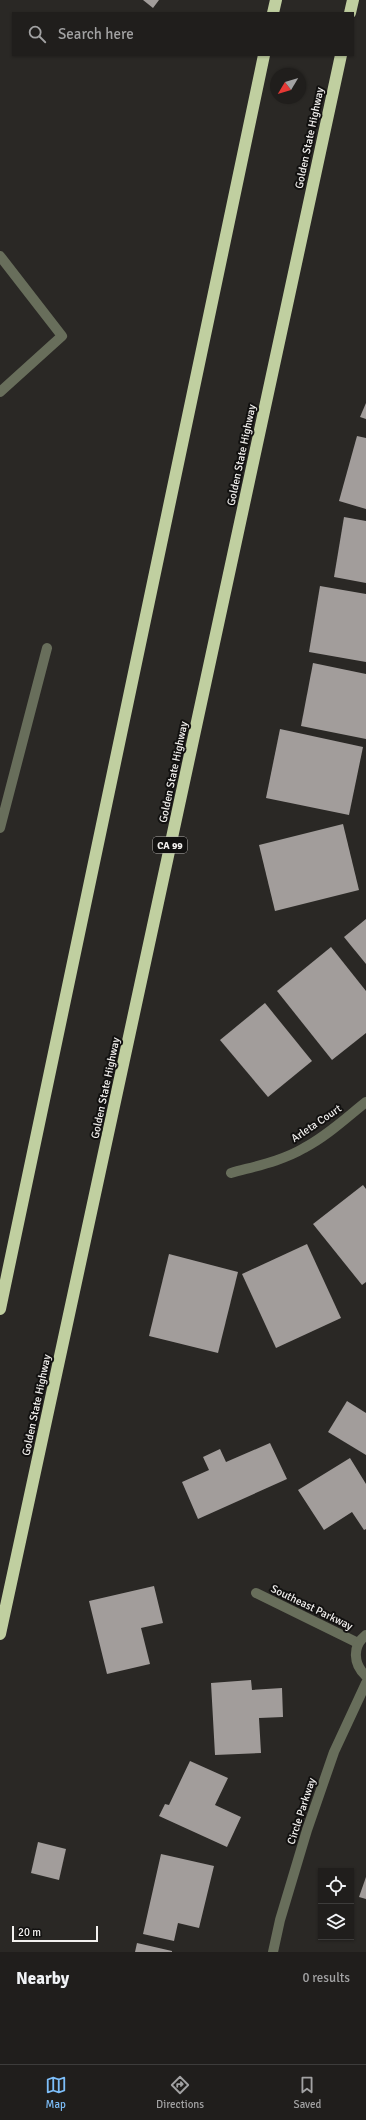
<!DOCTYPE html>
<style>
body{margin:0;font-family:Signika,sans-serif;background:#282725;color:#f1f3f6}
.controls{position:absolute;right:12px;bottom:12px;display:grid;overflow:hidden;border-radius:0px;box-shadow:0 1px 3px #0004}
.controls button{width:36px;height:36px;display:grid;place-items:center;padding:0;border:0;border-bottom:1px solid #3d3c3b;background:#201e1c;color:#f1f3f6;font:20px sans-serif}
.compass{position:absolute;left:270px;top:68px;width:36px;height:36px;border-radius:50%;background:#201e1c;box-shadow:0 1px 3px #0004;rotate:232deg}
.scale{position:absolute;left:12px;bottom:10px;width:86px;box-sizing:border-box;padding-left:4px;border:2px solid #f3f1ef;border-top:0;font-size:11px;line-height:14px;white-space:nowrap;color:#f3f1ef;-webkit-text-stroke:3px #121110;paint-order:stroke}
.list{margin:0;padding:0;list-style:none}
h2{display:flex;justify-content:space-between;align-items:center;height:52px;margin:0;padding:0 16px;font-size:17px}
h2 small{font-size:13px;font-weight:400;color:#a2a2a3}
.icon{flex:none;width:22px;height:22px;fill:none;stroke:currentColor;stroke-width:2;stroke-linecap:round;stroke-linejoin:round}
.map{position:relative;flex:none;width:366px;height:1952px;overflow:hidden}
.search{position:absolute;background:#201e1c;box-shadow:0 1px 3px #0004;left:12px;right:12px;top:12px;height:44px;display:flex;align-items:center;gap:10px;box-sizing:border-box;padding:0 14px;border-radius:0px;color:#a2a2a3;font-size:15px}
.sheet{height:112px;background:#201e1c}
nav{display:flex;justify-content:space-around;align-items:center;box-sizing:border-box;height:56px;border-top:1px solid #3d3c3b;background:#201e1c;font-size:11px;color:#a2a2a3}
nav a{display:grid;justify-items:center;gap:2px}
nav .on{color:#7dbef9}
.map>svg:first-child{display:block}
</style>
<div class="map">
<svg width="366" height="1952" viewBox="0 0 366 1952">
<rect width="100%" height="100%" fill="#2a2825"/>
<!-- building -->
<g fill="#a29d9b">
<path d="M143 0H159L153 8Z"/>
<path d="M366 403V419L360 417Z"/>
<path d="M357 436 366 438V509L339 501Z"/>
<path d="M344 517 366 521V583L334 577Z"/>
<path d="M320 586 366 594V662L309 652Z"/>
<path d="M313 663 366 674V739L301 726Z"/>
<path d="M280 729 363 747 349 815 266 798Z"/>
<path d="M343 824 359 890 275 911 259 845Z"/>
<path d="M366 919V964L344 937Z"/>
<path d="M331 947 366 991V1033L332 1060 277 991Z"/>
<path d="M265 1003 312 1061 268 1097 220 1040Z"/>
<path d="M363 1185 366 1189V1282L362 1285 313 1224Z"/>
<path d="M307 1244 341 1318 276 1348 242 1274Z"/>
<path d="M169 1254 238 1272 218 1353 149 1336Z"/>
<path d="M347 1401 366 1413V1455L328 1432Z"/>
<path d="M270 1443 287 1479 198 1519 182 1482 209 1470 203 1457 220 1449 226 1462Z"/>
<path d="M350 1458 366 1484V1529L364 1530 352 1512 324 1530 298 1490Z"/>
<path d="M154 1586 163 1623 141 1628 150 1664 107 1674 89 1601Z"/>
<path d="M251 1680 252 1690 282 1688 283 1717 259 1718 261 1753 215 1755 211 1683Z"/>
<path d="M190 1761 228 1778 215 1805 241 1817 227 1847 159 1816 165 1804 169 1805Z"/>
<path d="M38 1842 66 1849 59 1880 31 1873Z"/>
<path d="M161 1854 214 1866 199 1928 178 1923 174 1941 143 1934Z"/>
<path d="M366 1877V1899L359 1897Z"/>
<path d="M137 1943 172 1951V1952H135Z"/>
</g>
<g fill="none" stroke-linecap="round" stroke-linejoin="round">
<!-- minor -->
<g stroke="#686e5b" stroke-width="10">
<path d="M0 256 62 336 0 392"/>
<path d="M0 828 47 648"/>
<path d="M231 1173C256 1166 282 1161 304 1148 327 1136 346 1118 366 1102"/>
<path d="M256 1593 358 1643"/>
<path d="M366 1635C352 1646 353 1664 366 1676"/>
<path d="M273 1952 280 1920 307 1830 334 1752 366 1683"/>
</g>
<!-- highway -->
<g stroke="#c0cfa0" stroke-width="12">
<path d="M273 13 276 0"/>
<path d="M350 13 353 0"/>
<path d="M0 1309 264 55"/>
<path d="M0 1634 341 55"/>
</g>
</g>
<g text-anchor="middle" stroke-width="4" stroke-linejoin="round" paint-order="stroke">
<!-- shield labels -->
<rect fill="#121110" stroke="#b0aeac" stroke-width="1" x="153" y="837" width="34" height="16" rx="3"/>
<g font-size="10" font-weight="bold" fill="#f3f1ef">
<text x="170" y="849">CA 99</text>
</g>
<!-- street labels -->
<g font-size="11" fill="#f3f1ef" stroke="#121110">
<text transform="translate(309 138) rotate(-78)" y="4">Golden State Highway</text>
<text transform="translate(241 455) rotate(-78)" y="4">Golden State Highway</text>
<text transform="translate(173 772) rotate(-78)" y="4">Golden State Highway</text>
<text transform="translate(105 1088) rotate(-78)" y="4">Golden State Highway</text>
<text transform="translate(316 1123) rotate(-34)" y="4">Arleta Court</text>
<text transform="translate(36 1405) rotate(-78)" y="4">Golden State Highway</text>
<text transform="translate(312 1607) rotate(26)" y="4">Southeast Parkway</text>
<text transform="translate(301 1811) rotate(-72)" y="4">Circle Parkway</text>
</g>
</g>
</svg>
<div class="controls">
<button><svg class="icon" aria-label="locate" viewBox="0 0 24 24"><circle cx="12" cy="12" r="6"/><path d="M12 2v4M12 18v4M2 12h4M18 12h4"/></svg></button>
<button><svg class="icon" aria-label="layers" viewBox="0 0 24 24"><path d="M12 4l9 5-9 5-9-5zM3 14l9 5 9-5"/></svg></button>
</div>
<svg class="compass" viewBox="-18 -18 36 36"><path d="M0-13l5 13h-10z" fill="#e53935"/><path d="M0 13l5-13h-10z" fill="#a2a2a3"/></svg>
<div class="scale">20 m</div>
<div class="search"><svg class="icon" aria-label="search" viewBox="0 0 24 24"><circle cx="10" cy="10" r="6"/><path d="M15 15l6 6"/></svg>Search here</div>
</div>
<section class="sheet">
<h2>Nearby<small>0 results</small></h2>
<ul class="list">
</ul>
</section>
<nav>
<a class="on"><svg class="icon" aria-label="map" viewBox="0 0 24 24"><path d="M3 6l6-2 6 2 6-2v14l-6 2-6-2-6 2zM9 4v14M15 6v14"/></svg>Map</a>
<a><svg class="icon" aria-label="directions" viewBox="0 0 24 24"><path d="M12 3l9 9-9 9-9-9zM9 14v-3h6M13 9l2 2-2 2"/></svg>Directions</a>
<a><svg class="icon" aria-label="saved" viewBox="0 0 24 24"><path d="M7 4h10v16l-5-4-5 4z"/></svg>Saved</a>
</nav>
